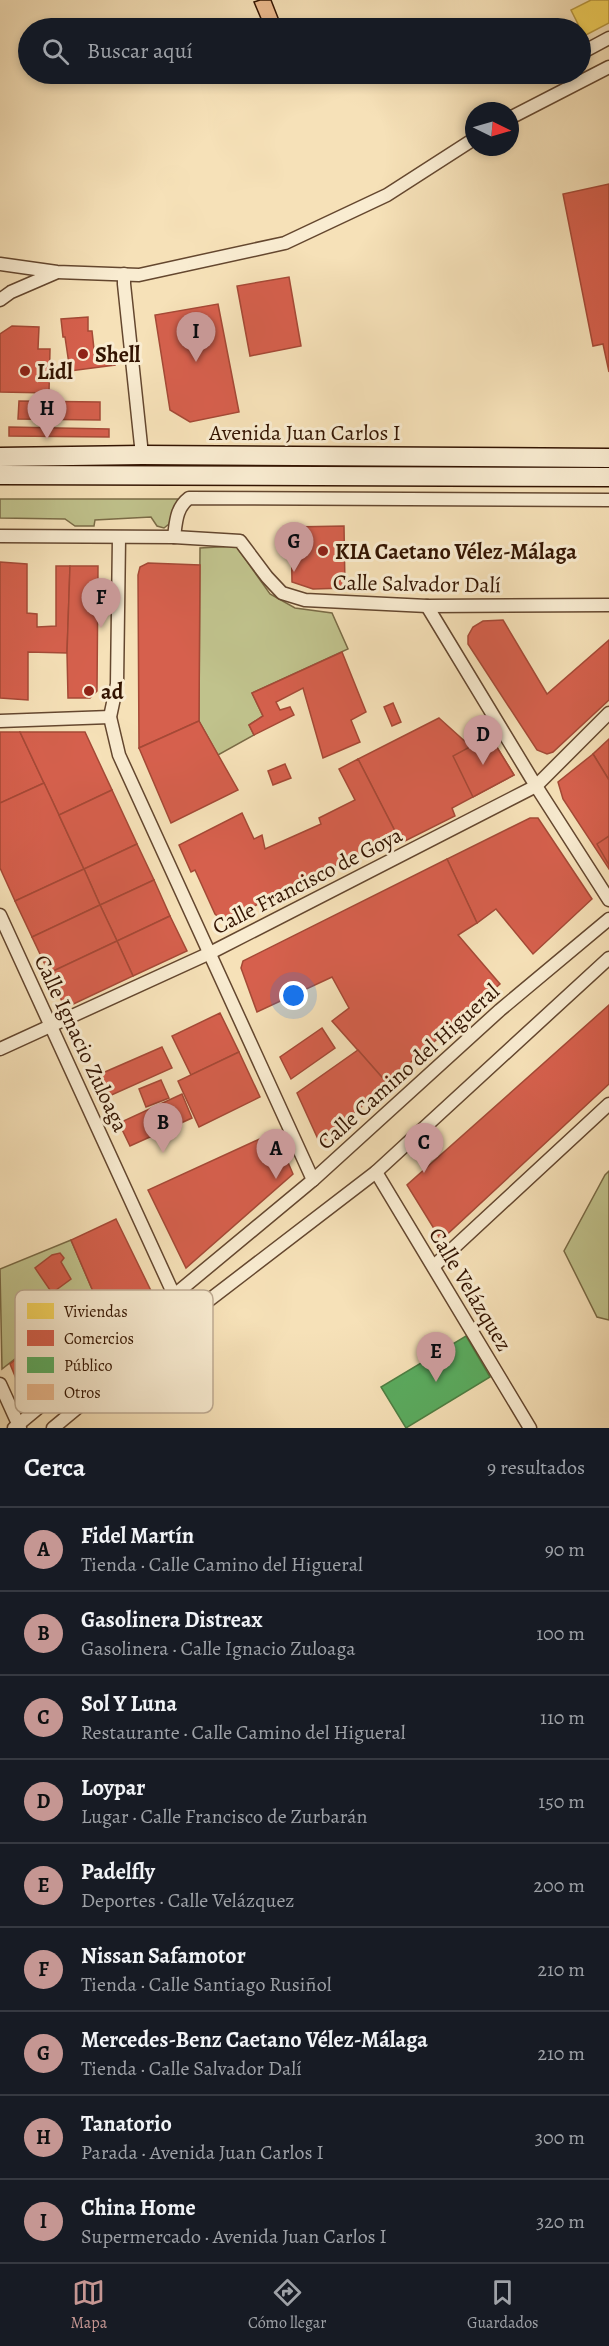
<!DOCTYPE html>
<html lang="es">
<meta charset="utf-8">
<style>
body{margin:0;font-family:Alegreya,serif;background:#242831;color:#f1f3f6}
.compass{position:absolute;left:465px;top:102px;width:54px;height:54px;border-radius:50%;background:#171b24;box-shadow:0 3px 9px #0003;rotate:95deg}
.you{position:absolute;left:294px;top:996px;width:21px;height:21px;margin:-15px;border:4px solid #fff;border-radius:50%;background:#1a73e8;box-shadow:0 0 0 9px #1a73e833}
.badge{display:grid;place-items:center;width:39px;height:39px;border-radius:50%;background:#c59692;color:#111;font-size:20px;font-weight:700}
.pin{position:absolute;translate:-50% -50px;filter:drop-shadow(0 2px 3px #0008)}
.pin::after{content:'';position:absolute;top:32px;width:21px;height:18px;background:inherit;clip-path:polygon(0 0,100% 0,50% 100%)}
.list{margin:0;padding:0;list-style:none}
h2{display:flex;justify-content:space-between;align-items:center;height:78px;margin:0;padding:0 24px;font-size:26px}
h2 small{font-size:20px;font-weight:400;color:#9ea1a6}
.list li{display:grid;grid-template-columns:39px 1fr auto;gap:18px;align-items:center;box-sizing:border-box;height:84px;padding:0 24px;border-top:2px solid #363941}
.list b{display:block;font-size:22px;white-space:nowrap}
.list p{margin:0;font-size:20px;white-space:nowrap;color:#9ea1a6}
.list em{font-size:20px;font-style:normal;color:#9ea1a6}
.icon{flex:none;width:33px;height:33px;fill:none;stroke:currentColor;stroke-width:2;stroke-linecap:round;stroke-linejoin:round}
.map{position:relative;flex:none;width:609px;height:1428px;overflow:hidden}
.search{position:absolute;background:#171b24;box-shadow:0 3px 9px #0003;left:18px;right:18px;top:18px;height:66px;display:flex;align-items:center;gap:15px;box-sizing:border-box;padding:0 21px;border-radius:33px;color:#9ea1a6;font-size:22px}
.sheet{height:834px;background:#171b24}
nav{display:flex;justify-content:space-around;align-items:center;box-sizing:border-box;height:84px;border-top:2px solid #363941;background:#171b24;font-size:16px;color:#9ea1a6}
nav a{display:grid;justify-items:center;gap:3px}
nav .on{color:#c59692}
.map>svg:first-child{display:block}
</style>
<div class="map">
<svg width="609" height="1428" viewBox="0 0 609 1428">
<rect width="100%" height="100%" fill="#f6e1b8"/>
<filter id="stains"><feTurbulence type="fractalNoise" baseFrequency=".00333" numOctaves="4"/><feColorMatrix values="0 0 0 0 .2 0 0 0 0 .09 0 0 0 0 .02 0 0 0 .5 -.17"/></filter>
<radialGradient id="worn" r=".72"><stop offset=".6" stop-color="#630" stop-opacity="0"/><stop offset="1" stop-color="#630" stop-opacity=".3"/></radialGradient>
<!-- green -->
<g fill="#c0c28c" stroke="#7a6b46" stroke-width="1.5">
<path d="M0 499H181L172 513 169 524 164 528 157 526 151 517 95 520 94 526H75L65 519 0 518Z"/>
<path d="M236 546 270 594 295 608 332 613 348 649 252 693 263 716 249 725 254 735 218 755 199 721 200 548Z"/>
<path d="M609 1171V1320L597 1317 564 1251 605 1175Z"/>
<path d="M71 1240 95 1296 2 1369 0 1269Z"/>
</g>
<!-- homes -->
<path fill="#f6d55c" stroke="#bc9b41" stroke-width="1.5" d="M591 0H609V23L584 36 571 10Z"/>
<!-- shops -->
<g fill="#d6604d" stroke="#a54936" stroke-width="1.5">
<path d="M609 184V372L603 344 593 346 563 194Z"/>
<path d="M289 277 301 346 250 356 237 286Z"/>
<path d="M218 304 239 412 190 422 170 410 155 315Z"/>
<path d="M88 317V331H92L94 349 113 345 115 365 70 371 65 337H63L61 319Z"/>
<path d="M12 326 39 327 38 349H50L49 393 0 392V334Z"/>
<path d="M19 401 100 402V420L18 419Z"/>
<path d="M9 427 109 429V437L9 436Z"/>
<path d="M344 526 345 588 313 589 292 582 291 527Z"/>
<path d="M0 562 27 564V613L37 614V627L56 626V566H70L67 653 28 652V700L0 698Z"/>
<path d="M148 563 200 565 199 721 139 748 138 575 140 567Z"/>
<path d="M70 566H98L97 691 90 698H68L67 653Z"/>
<path d="M503 620 547 694 609 640V700L553 752 547 754 537 750 468 644V636L473 627 483 621Z"/>
<path d="M342 652 366 712 351 720 360 742 323 758 303 688 276 702 280 710 290 707 294 715 254 735 249 725 263 716 252 693Z"/>
<path d="M393 703 401 722 392 726 384 707Z"/>
<path d="M439 718 469 745 490 736 514 775 452 808 455 816 401 843 358 759Z"/>
<path d="M199 721 238 790 171 823 139 748Z"/>
<path d="M0 732H20L44 783 0 803Z"/>
<path d="M20 732H85L112 790 59 815Z"/>
<path d="M490 736 514 775 473 797 453 756Z"/>
<path d="M609 739V780L593 754Z"/>
<path d="M593 754 609 780V869L563 799 558 782Z"/>
<path d="M358 759 397 835 230 918 223 921 215 914 195 870 191 872 179 845 242 813 254 839 262 835 265 849 321 824 319 818 355 800 339 769Z"/>
<path d="M285 764 291 778 273 785 268 771Z"/>
<path d="M44 783 84 869 15 901 0 868V803Z"/>
<path d="M112 790 137 844 84 869 59 815Z"/>
<path d="M530 818H538L592 899 533 954 496 909 477 923 447 859Z"/>
<path d="M609 836V865L597 844Z"/>
<path d="M137 844 154 880 100 905 84 869Z"/>
<path d="M447 859 477 923 458 935 500 984 387 1083 332 1021 349 1008 332 977 257 1012 241 968 243 961Z"/>
<path d="M84 869 100 905 32 937 15 901Z"/>
<path d="M154 880 170 916 117 941 100 905Z"/>
<path d="M100 905 117 941 49 973 32 937Z"/>
<path d="M170 916 187 951 133 976 117 941Z"/>
<path d="M117 941 133 976 65 1008 49 973Z"/>
<path d="M609 1005V1084L441 1240 407 1185Z"/>
<path d="M220 1013 239 1052 191 1075 172 1036Z"/>
<path d="M322 1028 335 1048 291 1079 280 1057Z"/>
<path d="M162 1047 172 1068 107 1097 98 1075Z"/>
<path d="M358 1050 387 1083 325 1140 318 1139 297 1093Z"/>
<path d="M239 1052 260 1097 199 1127 178 1081Z"/>
<path d="M161 1080 169 1098 146 1107 139 1089Z"/>
<path d="M182 1094 192 1118 130 1146 119 1123Z"/>
<path d="M275 1132 293 1174 186 1268 148 1190Z"/>
<path d="M116 1219 156 1301 27 1405 10 1364 95 1296 71 1240Z"/>
<path d="M60 1253 64 1258 61 1262 71 1279 52 1293 35 1268 52 1255Z"/>
</g>
<!-- public -->
<path fill="#5aae61" stroke="#4e8044" stroke-width="1.5" d="M466 1336 490 1377 406 1428 381 1387Z"/>
<!-- building -->
<path fill="#ecba8e" stroke="#331401" stroke-width="1.5" d="M260 0H271L282 28H265L254 2Z"/>
<g fill="none" stroke-linecap="round" stroke-linejoin="round">
<defs>
<g id="street">
<path d="M583 52 609 38"/>
<path d="M510 118 609 67"/>
<path d="M0 264 57 272 139 275 285 243 387 195 474 139"/>
<path d="M124 274V284L142 455"/>
<path d="M0 300 11 292 55 273"/>
<path d="M0 536 174 537 240 541 267 577 282 593 305 600 427 606 609 605"/>
<path d="M174 537C176 522 176 508 189 498L609 500"/>
<path d="M119 538 117 684 110 717 119 755 313 1180"/>
<path d="M427 606 536 786 609 900"/>
<path d="M0 721 110 717"/>
<path d="M0 915 174 1295 187 1317"/>
<path d="M0 1049 210 953 536 786 609 713"/>
<path d="M376 1172 530 1428"/>
<path d="M434 1266 609 1104"/>
<path d="M0 1384 20 1428"/>
<path d="M14 1428 313 1180 500 1010 609 919"/>
<path d="M53 1428 187 1317 376 1172 609 958"/>
</g>
<g id="secondary">
<path d="M0 457 142 455 609 458"/>
<path d="M0 475 609 477"/>
</g>
</defs>
<!-- street casing -->
<use href="#street" stroke="#64472f" stroke-width="15"/>
<!-- secondary casing -->
<use href="#secondary" stroke="#331401" stroke-width="21"/>
<!-- street -->
<use href="#street" stroke="#f9ecd1" stroke-width="12"/>
<!-- secondary -->
<use href="#secondary" stroke="#f9ecd1" stroke-width="18"/>
</g>
<!-- markers -->
<g fill="#8f2418" stroke="#f9ecd1" stroke-width="2">
<circle cx="83" cy="354" r="6"/>
<circle cx="25" cy="371" r="6"/>
<circle cx="323" cy="551" r="6"/>
<circle cx="89" cy="691" r="6"/>
</g>
<g text-anchor="middle" stroke-width="6" stroke-linejoin="round" paint-order="stroke">
<!-- poi labels -->
<g font-size="22" font-weight="bold" fill="#331401" stroke="#f9ecd1" text-anchor="start">
<text x="95" y="362">Shell</text>
<text x="37" y="379">Lidl</text>
<text x="335" y="559">KIA Caetano Vélez-Málaga</text>
<text x="101" y="699">ad</text>
</g>
<!-- street labels -->
<g font-size="22" fill="#331401" stroke="#f9ecd1">
<text x="305" y="440">Avenida Juan Carlos I</text>
<text transform="translate(417 583) rotate(1)" y="8">Calle Salvador Dalí</text>
<text transform="translate(307 880) rotate(-27)" y="8">Calle Francisco de Goya</text>
<text transform="translate(82 1043) rotate(65)" y="8">Calle Ignacio Zuloaga</text>
<text transform="translate(408 1066) rotate(-42)" y="8">Calle Camino del Higueral</text>
<text transform="translate(471 1289) rotate(59)" y="8">Calle Velázquez</text>
</g>
</g>
<!-- legend -->
<rect x="15" y="1290" width="198" height="123" rx="9" fill="#f9ecd1" stroke="#beab93" stroke-width="1.5"/>
<rect x="27" y="1303" width="27" height="16" fill="#f6d55c"/>
<rect x="27" y="1330" width="27" height="16" fill="#d6604d"/>
<rect x="27" y="1357" width="27" height="16" fill="#5aae61"/>
<rect x="27" y="1384" width="27" height="16" fill="#ecba8e"/>
<g font-size="16" fill="#331401">
<text x="64" y="1317">Viviendas</text>
<text x="64" y="1344">Comercios</text>
<text x="64" y="1371">Público</text>
<text x="64" y="1398">Otros</text>
</g>
<rect width="100%" height="100%" filter="url(#stains)"/>
<rect width="100%" height="100%" fill="url(#worn)"/>
</svg>
<svg class="compass" viewBox="-18 -18 36 36"><path d="M0-13l5 13h-10z" fill="#e53935"/><path d="M0 13l5-13h-10z" fill="#9ea1a6"/></svg>
<div class="you"></div>
<div class="pin badge" style="left:276px;top:1179px">A</div>
<div class="pin badge" style="left:163px;top:1153px">B</div>
<div class="pin badge" style="left:424px;top:1173px">C</div>
<div class="pin badge" style="left:483px;top:765px">D</div>
<div class="pin badge" style="left:436px;top:1382px">E</div>
<div class="pin badge" style="left:101px;top:628px">F</div>
<div class="pin badge" style="left:294px;top:572px">G</div>
<div class="pin badge" style="left:47px;top:439px">H</div>
<div class="pin badge" style="left:196px;top:362px">I</div>
<div class="search"><svg class="icon" aria-label="search" viewBox="0 0 24 24"><circle cx="10" cy="10" r="6"/><path d="M15 15l6 6"/></svg>Buscar aquí</div>
</div>
<section class="sheet">
<h2>Cerca<small>9 resultados</small></h2>
<ul class="list">
<li><span class="badge">A</span><div><b>Fidel Martín</b><p>Tienda · Calle Camino del Higueral</p></div><em>90 m</em></li>
<li><span class="badge">B</span><div><b>Gasolinera Distreax</b><p>Gasolinera · Calle Ignacio Zuloaga</p></div><em>100 m</em></li>
<li><span class="badge">C</span><div><b>Sol Y Luna</b><p>Restaurante · Calle Camino del Higueral</p></div><em>110 m</em></li>
<li><span class="badge">D</span><div><b>Loypar</b><p>Lugar · Calle Francisco de Zurbarán</p></div><em>150 m</em></li>
<li><span class="badge">E</span><div><b>Padelfly</b><p>Deportes · Calle Velázquez</p></div><em>200 m</em></li>
<li><span class="badge">F</span><div><b>Nissan Safamotor</b><p>Tienda · Calle Santiago Rusiñol</p></div><em>210 m</em></li>
<li><span class="badge">G</span><div><b>Mercedes-Benz Caetano Vélez-Málaga</b><p>Tienda · Calle Salvador Dalí</p></div><em>210 m</em></li>
<li><span class="badge">H</span><div><b>Tanatorio</b><p>Parada · Avenida Juan Carlos I</p></div><em>300 m</em></li>
<li><span class="badge">I</span><div><b>China Home</b><p>Supermercado · Avenida Juan Carlos I</p></div><em>320 m</em></li>
</ul>
</section>
<nav>
<a class="on"><svg class="icon" aria-label="map" viewBox="0 0 24 24"><path d="M3 6l6-2 6 2 6-2v14l-6 2-6-2-6 2zM9 4v14M15 6v14"/></svg>Mapa</a>
<a><svg class="icon" aria-label="directions" viewBox="0 0 24 24"><path d="M12 3l9 9-9 9-9-9zM9 14v-3h6M13 9l2 2-2 2"/></svg>Cómo llegar</a>
<a><svg class="icon" aria-label="saved" viewBox="0 0 24 24"><path d="M7 4h10v16l-5-4-5 4z"/></svg>Guardados</a>
</nav>
